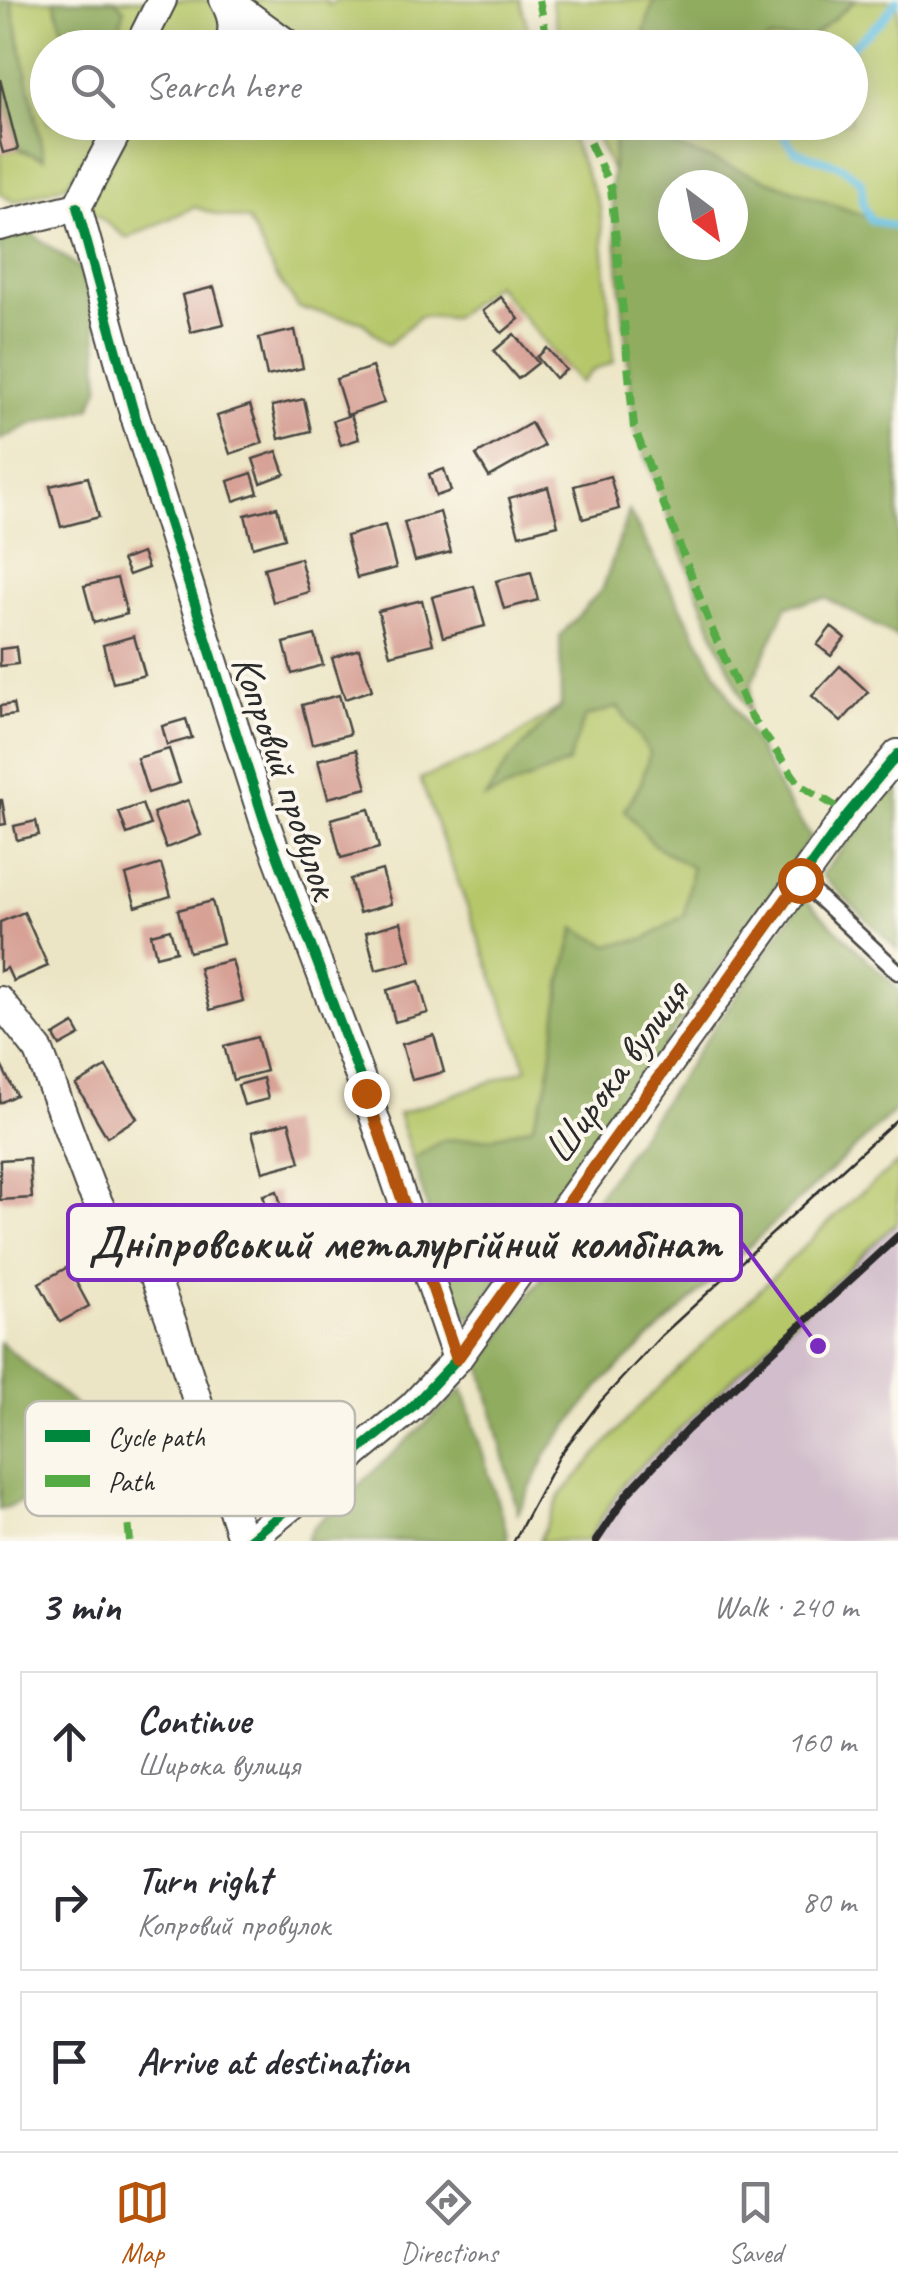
<!DOCTYPE html>
<meta charset="utf-8">
<style>
body{margin:0;font-family:Caveat,sans-serif;background:#f7f7f7;color:#2b2b33}
.compass{position:absolute;left:658px;top:170px;width:90px;height:90px;border-radius:50%;background:#fff;box-shadow:0 5px 25px #0003;rotate:148deg}
.stop{position:absolute;width:30px;height:30px;margin:-22px;border:8px solid #b45309;border-radius:50%;background:#fff}
.stop.end{background:#b45309;border-color:#fff;box-shadow:0 2px 10px #0008}
.list{margin:0;padding:0;list-style:none}
h2{display:flex;justify-content:space-between;align-items:center;height:130px;margin:0;padding:0 40px;font-size:42px}
h2 small{font-size:32px;font-weight:400;color:#7c7c81}
.list li{display:grid;grid-template-columns:65px 1fr auto;gap:30px;align-items:center;box-sizing:border-box;height:140px;margin:0 20px 20px;padding:0 20px;border:2px solid #e1e1e2;border-radius:0px}
.list b{display:block;font-size:38px;white-space:nowrap}
.list p{margin:0;font-size:32px;white-space:nowrap;color:#7c7c81}
.list em{font-size:32px;font-style:normal;color:#7c7c81}
.icon{flex:none;width:55px;height:55px;fill:none;stroke:currentColor;stroke-width:2;stroke-linecap:round;stroke-linejoin:round}
.map{position:relative;flex:none;width:898px;height:1541px;overflow:hidden}
.search{position:absolute;background:#fff;box-shadow:0 5px 25px #0003;left:30px;right:30px;top:30px;height:110px;display:flex;align-items:center;gap:25px;box-sizing:border-box;padding:0 35px;border-radius:55px;color:#7c7c81;font-size:38px}
.sheet{height:610px;background:#fff}
nav{display:flex;justify-content:space-around;align-items:center;box-sizing:border-box;height:140px;border-top:2px solid #e1e1e2;background:#fff;font-size:28px;color:#7c7c81}
nav a{display:grid;justify-items:center;gap:5px}
nav .on{color:#b45309}
.map>svg:first-child{display:block}
</style>
<div class="map">
<svg width="898" height="1541" viewBox="0 0 898 1541">
<rect width="100%" height="100%" fill="#fbf7ec"/>
<filter id="ink" filterUnits="userSpaceOnUse"><feTurbulence type="fractalNoise" baseFrequency=".01" numOctaves="2"/><feDisplacementMap in="SourceGraphic" scale="20" xChannelSelector="R" yChannelSelector="G"/><feConvolveMatrix kernelMatrix="1 2 1 2 8 2 1 2 1" color-interpolation-filters="sRGB"/></filter>
<filter id="wash" filterUnits="userSpaceOnUse"><feTurbulence type="fractalNoise" baseFrequency=".0048" numOctaves="4" result="noise"/><feDisplacementMap in="SourceGraphic" scale="40" xChannelSelector="R" yChannelSelector="G"/><feGaussianBlur stdDeviation="2.25" result="paint"/><feColorMatrix in="noise" values="0 0 0 0 0 0 0 0 0 0 0 0 0 0 0 0 0 1.4 0 .05"/><feComposite in="paint" operator="in"/></filter>
<g filter="url(#wash)">
<rect width="100%" height="100%" fill="#ece5c5"/>
<!-- industrial -->
<path fill="#d1bdcb" d="M898 1203V1541H554Z"/>
<!-- green -->
<g fill="#b6c76a" stroke="#70794a" stroke-width="2.5">
<path d="M11 0H146L129 47 48 48V122L102 123 94 142 68 184 14 202 0 193V153L18 149 44 158Z"/>
<path d="M170 0H215L225 14 219 47 146 48Z"/>
<path d="M242 0H325L329 5 336 0H520L531 39 523 48 307 47Z"/>
<path d="M551 0H898V228L870 221 685 150 623 123 850 122V48L563 47Z"/>
<path d="M132 123H565L600 207 614 362 592 371 580 383 495 284 453 318 420 316 388 345 361 321 299 308 275 274 248 220 218 215 195 207 127 238 86 207Z"/>
<path d="M591 123H616L612 172Z"/>
<path d="M561 706 508 762 487 796 585 717 618 707 650 753 641 783 625 810 653 844 692 868 684 915 646 939 608 945 575 929 562 980 547 1087 532 1126 491 1138 443 1140 413 1159 398 1114 527 1069 420 779 503 745Z"/>
<path d="M898 1163V1221L625 1481 587 1541H539L560 1496 637 1409 850 1202Z"/>
</g>
<!-- forest -->
<g fill="#90ac5e" stroke="#5e6c44" stroke-width="2.5" fill-rule="evenodd">
<path d="M0 0H11L44 159 18 149 0 73Z"/>
<path d="M54 0H115L124 9 118 37 113 47H68Z"/>
<path d="M654 0H856L811 38 769 39 761 47H650L644 32Z"/>
<path d="M616 123H623L685 150 898 228V638L826 598 787 606 752 682 749 713 713 632 634 427 611 188ZM673 185H733V245H673Z"/>
<path d="M29 232 80 268 95 315 100 386 90 408 32 424 0 440V240Z"/>
<path d="M629 511 785 799 811 837 470 1319 450 1287 413 1159 443 1140 491 1138 532 1126 547 1087 562 980 575 928 608 945 646 939 684 915 692 868 653 844 625 810 641 783 650 753 618 707 585 717 568 763 485 798 508 762 561 706 560 636 603 588Z"/>
<path d="M898 781V950L821 875Z"/>
<path d="M804 898 898 989V1108L602 1383 549 1450 518 1513 481 1365Z"/>
<path d="M0 1342 77 1407 23 1501 0 1510Z"/>
<path d="M463 1389 508 1536 506 1541H306L313 1527Z"/>
</g>
<g fill="none" stroke-linecap="round" stroke-linejoin="round">
<!-- stream -->
<g stroke="#66c1e4" stroke-width="8">
<path d="M850 48 882 20 897 0"/>
<path d="M791 122 785 137 795 151 841 166 862 182 863 205 871 220 898 228"/>
</g>
</g>
<g id="blocks">
<!-- building -->
<g fill="#d7a196">
<path d="M0 79 18 149 3 153 0 142Z"/>
<path d="M214 287 224 324 191 332 182 295Z"/>
<path d="M501 297 519 319 502 333 483 311Z"/>
<path d="M295 330 303 368 267 376 259 338Z"/>
<path d="M514 334 538 363 518 379 494 351Z"/>
<path d="M547 348 566 370 555 378 537 357Z"/>
<path d="M372 367 384 403 347 415 336 379Z"/>
<path d="M304 399 311 431 279 439 272 406Z"/>
<path d="M250 405 263 443 230 454 217 416Z"/>
<path d="M351 415 359 439 341 445 333 421Z"/>
<path d="M531 423 544 446 489 477 476 455Z"/>
<path d="M277 451 285 474 261 483 253 459Z"/>
<path d="M444 469 451 491 436 496 429 474Z"/>
<path d="M252 473 258 493 234 501 228 481Z"/>
<path d="M610 476 619 509 583 519 574 486Z"/>
<path d="M88 477 99 517 61 527 50 486Z"/>
<path d="M548 487 558 525 519 535 509 498Z"/>
<path d="M277 507 285 538 253 547 245 515Z"/>
<path d="M440 512 451 552 415 561 404 522Z"/>
<path d="M385 525 396 568 357 578 346 536Z"/>
<path d="M142 553 148 568 129 575 122 560Z"/>
<path d="M300 558 309 592 273 602 264 568Z"/>
<path d="M531 572 538 600 504 609 496 581Z"/>
<path d="M117 578 127 614 94 623 84 586Z"/>
<path d="M474 586 485 626 443 637 432 597Z"/>
<path d="M422 600 433 644 390 655 378 611Z"/>
<path d="M831 627 845 638 831 656 817 645Z"/>
<path d="M315 635 323 665 292 674 284 643Z"/>
<path d="M134 636 145 675 113 683 103 645Z"/>
<path d="M16 647 18 664 0 666V649Z"/>
<path d="M359 649 372 690 345 699 332 658Z"/>
<path d="M840 666 868 692 841 722 812 696Z"/>
<path d="M339 695 350 734 312 744 302 705Z"/>
<path d="M13 704 15 715 0 717V706Z"/>
<path d="M186 719 192 738 167 745 162 726Z"/>
<path d="M169 749 180 783 148 793 137 758Z"/>
<path d="M356 750 367 788 328 798 318 760Z"/>
<path d="M0 800H2L6 824 0 825Z"/>
<path d="M188 800 201 835 166 848 153 813Z"/>
<path d="M142 804 150 825 127 834 119 812Z"/>
<path d="M369 809 379 848 341 858 331 819Z"/>
<path d="M36 821 39 835 17 840 14 826Z"/>
<path d="M161 864 171 896 136 907 126 875Z"/>
<path d="M382 870 391 904 359 913 350 879Z"/>
<path d="M212 901 223 943 189 952 178 910Z"/>
<path d="M24 912 48 966 13 981 7 968 0 971V922Z"/>
<path d="M401 922 411 961 376 970 366 932Z"/>
<path d="M170 929 176 951 156 956 151 934Z"/>
<path d="M232 960 243 1001 210 1010 199 968Z"/>
<path d="M419 981 428 1013 395 1022 387 990Z"/>
<path d="M74 1024 80 1035 60 1046 54 1036Z"/>
<path d="M434 1035 444 1072 412 1080 402 1044Z"/>
<path d="M257 1037 266 1071 233 1080 224 1046Z"/>
<path d="M0 1063 16 1095 0 1103Z"/>
<path d="M106 1067 137 1118 107 1137 76 1085Z"/>
<path d="M263 1078 268 1099 244 1105 238 1085Z"/>
<path d="M289 1122 300 1162 263 1172 252 1132Z"/>
<path d="M29 1158 32 1198 0 1200V1160Z"/>
<path d="M277 1191 284 1215 270 1219 263 1195Z"/>
<path d="M68 1267 89 1306 60 1322 39 1283Z"/>
</g>
</g>
</g>
<g filter="url(#ink)">
<use href="#blocks" fill-opacity="0" stroke="#484742" stroke-width="2.5"/>
<g fill="none" stroke-linecap="round" stroke-linejoin="round">
<defs>
<path id="lane" d="M801 881 898 972"/>
<g id="street">
<path d="M224 0C233 16 236 30 227 48"/>
<path d="M227 0 293 48"/>
<path d="M138 48 162 0"/>
<path d="M77 207 133 410 264 820 366 1093 457 1359"/>
<path d="M0 226 77 207 122 122"/>
<path d="M0 1001 39 1051 89 1184 112 1232 154 1275 172 1323 243 1541"/>
<path d="M248 1541 412 1407 457 1359 848 814 898 754"/>
</g>
</defs>
<!-- lane casing -->
<use href="#lane" stroke="#484742" stroke-width="19"/>
<!-- street casing -->
<use href="#street" stroke="#484742" stroke-width="32"/>
<!-- lane -->
<use href="#lane" stroke="#fff" stroke-width="14"/>
<!-- street -->
<use href="#street" stroke="#fff" stroke-width="28"/>
<!-- tram -->
<path stroke="#2b2b2b" stroke-width="2.5" d="M514 1541 560 1455 600 1402 661 1336 898 1118"/>
<!-- rail -->
<path stroke="#2b2b2b" stroke-width="8" d="M596 1541 628 1493 687 1430 898 1236"/>
<!-- quiet -->
<g stroke="#54ab44" stroke-width="8" stroke-dasharray="15 8" stroke-linecap="butt">
<path d="M539 0 549 48"/>
<path d="M580 122 611 188 634 427 713 632 749 713 799 784 848 814"/>
<path d="M130 1541 125 1492 133 1449 152 1413 210 1437"/>
</g>
<defs>
<g id="cycleway">
<path d="M77 207 133 410 264 820 366 1093 457 1359"/>
<path d="M248 1541 412 1407 457 1359 848 814 898 754"/>
</g>
</defs>
<!-- cycleway casing -->
<use href="#cycleway" stroke="#fbf7ec" stroke-width="16"/>
<!-- cycleway -->
<use href="#cycleway" stroke="#00873e" stroke-width="10"/>
</g>
</g>
<g fill="none" stroke-linecap="round" stroke-linejoin="round" filter="url(#ink)">
<!-- route -->
<path stroke="#b45309" stroke-width="12" d="M366 1093 457 1359 800 880"/>
</g>
<g text-anchor="middle" stroke-width="8" stroke-linejoin="round" paint-order="stroke">
<!-- street labels -->
<g font-size="42" fill="#2b2b2b" stroke="#fbf7ec">
<text transform="translate(287 776) rotate(71)" y="15">Копровий провулок</text>
<text transform="translate(615 1071) rotate(-54)" y="15">Широка вулиця</text>
</g>
</g>
<!-- legend -->
<rect x="25" y="1401" width="330" height="115" rx="15" fill="#fbf7ec" stroke="#bdbab2" stroke-width="2.5"/>
<rect x="45" y="1430" width="45" height="12" fill="#00873e"/>
<rect x="45" y="1475" width="45" height="12" fill="#54ab44"/>
<g font-size="28" fill="#2b2b2b">
<text x="108" y="1446">Cycle path</text>
<text x="108" y="1491">Path</text>
</g>
<!-- callouts -->
<path fill="none" stroke="#7b2cbf" stroke-width="4" d="M818 1346L741 1242"/>
<circle fill="#7b2cbf" stroke="#fbf7ec" stroke-width="4" cx="818" cy="1346" r="10"/>
<rect fill="#fbf7ec" stroke="#7b2cbf" stroke-width="4" x="68" y="1205" width="673" height="75" rx="10"/>
<g font-size="45" text-anchor="middle" font-weight="bold" fill="#2b2b2b">
<text x="405" y="1258">Дніпровський металургійний комбінат</text>
</g>
</svg>
<svg class="compass" viewBox="-18 -18 36 36"><path d="M0-13l5 13h-10z" fill="#e53935"/><path d="M0 13l5-13h-10z" fill="#7c7c81"/></svg>
<div class="stop" style="left:800px;top:880px"></div>
<div class="stop end" style="left:366px;top:1093px"></div>
<div class="search"><svg class="icon" aria-label="search" viewBox="0 0 24 24"><circle cx="10" cy="10" r="6"/><path d="M15 15l6 6"/></svg>Search here</div>
</div>
<section class="sheet">
<h2>3 min<small>Walk · 240 m</small></h2>
<ul class="list">
<li><svg class="icon" aria-label="ahead" viewBox="0 0 24 24"><path d="M12 20V5M6 11l6-6 6 6"/></svg><div><b>Continue</b><p>Широка вулиця</p></div><em>160 m</em></li>
<li><svg class="icon" aria-label="right" viewBox="0 0 24 24"><path d="M7 20v-9h11M14 6l5 5-5 5"/></svg><div><b>Turn right</b><p>Копровий провулок</p></div><em>80 m</em></li>
<li><svg class="icon" aria-label="arrive" viewBox="0 0 24 24"><path d="M6 21V4h12l-3 4 3 4H6"/></svg><div><b>Arrive at destination</b></div></li>
</ul>
</section>
<nav>
<a class="on"><svg class="icon" aria-label="map" viewBox="0 0 24 24"><path d="M3 6l6-2 6 2 6-2v14l-6 2-6-2-6 2zM9 4v14M15 6v14"/></svg>Map</a>
<a><svg class="icon" aria-label="directions" viewBox="0 0 24 24"><path d="M12 3l9 9-9 9-9-9zM9 14v-3h6M13 9l2 2-2 2"/></svg>Directions</a>
<a><svg class="icon" aria-label="saved" viewBox="0 0 24 24"><path d="M7 4h10v16l-5-4-5 4z"/></svg>Saved</a>
</nav>
